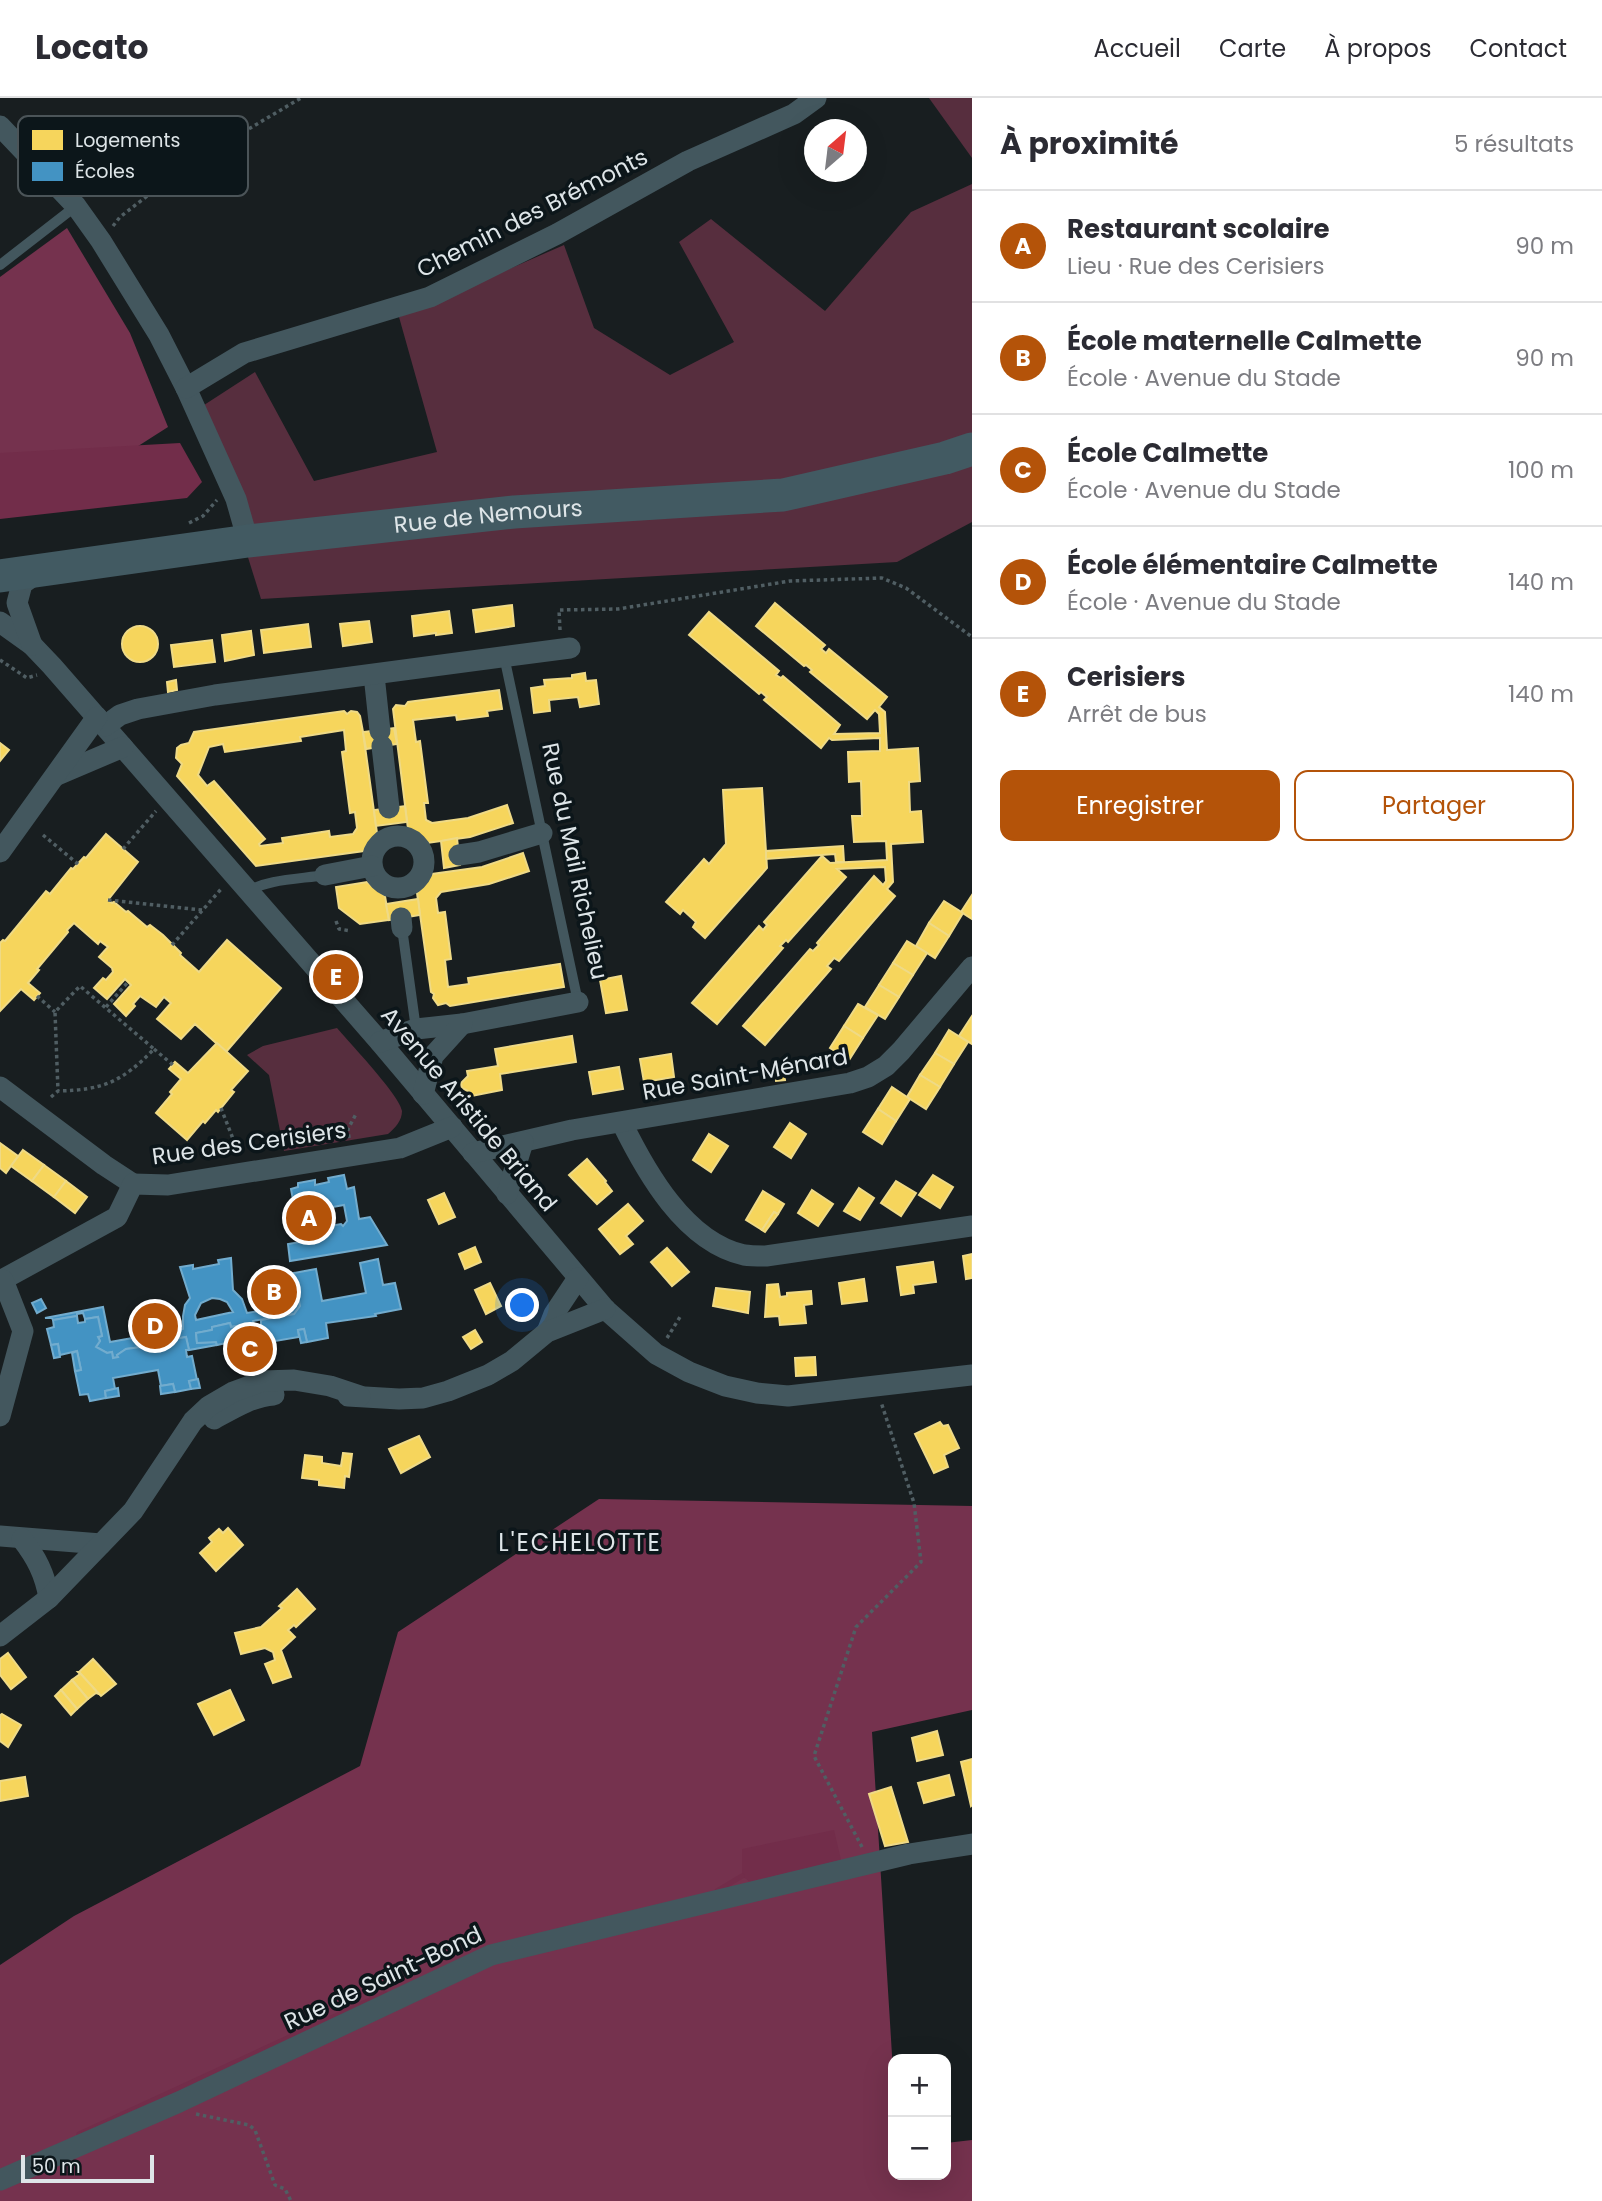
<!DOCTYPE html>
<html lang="fr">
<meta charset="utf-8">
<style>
body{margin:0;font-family:Poppins,sans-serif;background:#f7f7f7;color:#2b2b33}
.controls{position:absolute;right:21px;bottom:21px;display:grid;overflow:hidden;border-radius:14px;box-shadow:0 7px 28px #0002}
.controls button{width:63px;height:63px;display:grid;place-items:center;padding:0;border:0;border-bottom:2px solid #e1e1e2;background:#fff;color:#2b2b33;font:35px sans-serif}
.compass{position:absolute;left:804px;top:21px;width:63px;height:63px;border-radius:50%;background:#fff;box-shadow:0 7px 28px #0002;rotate:28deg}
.scale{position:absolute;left:21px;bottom:18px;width:133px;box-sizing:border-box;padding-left:7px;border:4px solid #dee5e8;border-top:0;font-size:19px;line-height:24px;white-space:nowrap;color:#dee5e8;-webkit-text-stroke:5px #0c161a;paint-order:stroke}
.you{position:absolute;left:523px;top:1208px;width:24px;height:24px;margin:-18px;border:5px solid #fff;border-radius:50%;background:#1a73e8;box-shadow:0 0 0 10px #1a73e833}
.badge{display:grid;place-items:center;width:46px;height:46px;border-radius:50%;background:#b45309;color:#fff;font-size:23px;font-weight:700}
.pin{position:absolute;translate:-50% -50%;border:4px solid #fff;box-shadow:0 2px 7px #0006}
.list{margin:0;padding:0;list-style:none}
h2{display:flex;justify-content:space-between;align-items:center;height:91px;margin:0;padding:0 28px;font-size:30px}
h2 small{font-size:23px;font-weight:400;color:#7c7c81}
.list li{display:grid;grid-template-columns:46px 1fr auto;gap:21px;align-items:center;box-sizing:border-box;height:112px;padding:0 28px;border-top:2px solid #e1e1e2}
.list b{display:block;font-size:26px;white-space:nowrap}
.list p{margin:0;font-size:23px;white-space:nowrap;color:#7c7c81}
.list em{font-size:23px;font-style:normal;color:#7c7c81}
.actions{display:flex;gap:14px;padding:21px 28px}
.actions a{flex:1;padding:16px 0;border:2px solid #b45309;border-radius:14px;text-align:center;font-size:24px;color:#b45309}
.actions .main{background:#b45309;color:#fff}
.map{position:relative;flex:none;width:972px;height:2103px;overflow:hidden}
header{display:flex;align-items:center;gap:42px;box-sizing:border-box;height:98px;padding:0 35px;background:#fff;border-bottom:2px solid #e1e1e2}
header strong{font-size:33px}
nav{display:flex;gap:38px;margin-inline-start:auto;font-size:24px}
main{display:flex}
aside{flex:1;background:#fff}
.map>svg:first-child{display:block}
</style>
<header>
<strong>Locato</strong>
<nav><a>Accueil</a><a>Carte</a><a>À propos</a><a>Contact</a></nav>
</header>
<main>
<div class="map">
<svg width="972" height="2103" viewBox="0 0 972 2103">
<rect width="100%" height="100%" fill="#181e20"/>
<!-- green -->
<g fill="#572e3e">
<path d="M929 0H972V60Z"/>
<path d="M972 86V424L897 464 261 501 201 309 255 274 314 383 437 354 399 219 564 147 594 230 670 277 734 244 679 144 711 121 825 213 911 114Z"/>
<path d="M337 930C349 944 401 999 402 1013 402 1023 395 1030 388 1036L284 1053 269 977 247 957 263 948Z"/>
</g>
<!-- forest -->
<g fill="#75324e">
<path d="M67 130 130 235 168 329 110 366 0 375V179Z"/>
<path d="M599 1401 972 1408V1612L872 1634 893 1973V2077H946V2045L972 2042V2103H0V1867L74 1818 360 1668 398 1534Z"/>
</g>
<!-- water -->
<g fill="#722d4a">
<path d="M180 345 202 384 187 400 0 421V355Z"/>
<path d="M834 1732 841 1762 750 1784 742 1778V1751Z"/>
</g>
<!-- homes -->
<g fill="#f6d55c" stroke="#efda86" stroke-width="2" fill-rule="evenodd">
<path d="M775 505 825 547 821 551 826 555 829 551 887 599 879 609 885 614 887 652 918 650 920 683 909 684 910 714 921 713 923 744 891 746 893 784 887 791 895 798 839 863 834 860 827 868 831 871 765 947 743 928 810 851 813 853 819 847 817 845 874 778 883 787 886 783 885 769 837 771 846 779 788 844 786 842 780 848 783 850 717 926 692 905 759 828 763 832 767 827 764 824 822 758 830 765 887 762 886 743 854 744 852 718H862L861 683 849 684 848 654 880 653V640L832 642 829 640 821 650 764 602 767 599 761 594 759 596 689 537 709 514 779 573 776 577 781 580 783 578 840 627 834 636 880 635 879 616 875 612 867 621 810 574 812 572 806 567 804 568 756 528Z"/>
<path d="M512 507 514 528 476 534 473 512Z"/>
<path d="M449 513 452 535 436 537V535L414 538 412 518Z"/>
<path d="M369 523 372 544 343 548 340 526Z"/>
<path d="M308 526 311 549 264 555 261 532Z"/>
<circle cx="140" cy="546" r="18"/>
<path d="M251 533 254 557 225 563 222 537Z"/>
<path d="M212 542 215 564 174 569 171 547Z"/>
<path d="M585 575 586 583 596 582 599 606 580 609 578 599 549 602 550 613 534 615 531 590 545 588 544 582 572 580V577Z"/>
<path d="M176 582 177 592 168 594 167 584Z"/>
<path d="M499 592 502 611 487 613 488 618 457 622 456 617 413 622 416 644 420 643 428 705H424L426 722 432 725 468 720 507 707 513 725 470 739 427 745 408 731 393 611 396 607 405 608 408 604Z"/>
<path d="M344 613 347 616 351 613 357 614 360 618 363 634 377 735 364 753 256 768 177 678 182 666 176 660 177 650 181 647 189 645 194 634ZM344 632 346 653 342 654 350 715 355 714 357 730 353 736 330 739 329 733 282 740 283 745 260 748 259 746 265 741 214 683 207 688 198 677 209 649 223 646 225 654 301 643 300 639Z"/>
<path d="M394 630 397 646 366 651 363 634Z"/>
<path d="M0 645 9 652 0 663Z"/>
<path d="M762 690 767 770 705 840 693 829 696 824 683 812 680 816 666 804 704 761 709 766 726 746 723 692Z"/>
<path d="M405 708 407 724 376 728 374 712Z"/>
<path d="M106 736 138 764 108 802 112 805 114 804 126 814 128 813 147 829 150 827 163 837 181 855 180 857 199 874 227 842 281 890 226 954 195 926 181 941 157 921 171 905 164 899 156 909 140 898 133 906 135 908 126 918 114 906 131 887 125 881 107 901 94 890 103 880 106 882 113 874 112 870 99 859 108 849 100 843 98 846 74 825 67 832 68 834 37 871 39 872 28 885 40 895 34 902 21 891 0 913V845L3 842 5 843 46 793 50 796 71 770 73 771 84 759 86 760Z"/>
<path d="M457 740 460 767 444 770 441 743Z"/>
<path d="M843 748 844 764H836L835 756 766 761V753Z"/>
<path d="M523 755 529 773 489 786 441 794 436 800 438 815 445 814 451 861 445 862 448 889 469 886 468 880 560 866 564 889 450 908 446 905 438 907 433 900 434 896 431 894 417 795 432 776 482 769Z"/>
<path d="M367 784 385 798 389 822 360 826 339 810 336 789Z"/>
<path d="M972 797V821L961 814Z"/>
<path d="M418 801 420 817 389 822 386 806Z"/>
<path d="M944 803 963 815 949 838 929 825Z"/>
<path d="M929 825 949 838 935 860 916 848Z"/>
<path d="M907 843 927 855 913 877 893 865Z"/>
<path d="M893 865 913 877 899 899 879 887Z"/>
<path d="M621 878 627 912 606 915 600 882Z"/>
<path d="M879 887 899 899 885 921 865 909Z"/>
<path d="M858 906 878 917 863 940 844 928Z"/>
<path d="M972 918V946L959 938Z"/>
<path d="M844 928 863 940 849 962 830 950Z"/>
<path d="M949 932 968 944 954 966 935 955Z"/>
<path d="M572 938 576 964 500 976 502 992 471 998 470 994 462 990 461 985 468 978 467 973 498 968 495 951Z"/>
<path d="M217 945 248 973 231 992 234 994 221 1010 218 1014 216 1012 205 1025 203 1023 187 1042 156 1015 172 996 170 994 181 981 169 971 175 964 188 975Z"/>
<path d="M935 955 954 966 940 989 920 977Z"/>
<path d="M671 956 674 979 644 984 640 961Z"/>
<path d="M619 969 623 991 593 996 589 974Z"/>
<path d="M784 973 785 982 776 983 775 975Z"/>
<path d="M920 977 940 989 926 1011 907 999Z"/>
<path d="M892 989 910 1001 896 1023 878 1011Z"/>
<path d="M878 1011 896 1023 882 1046 863 1034Z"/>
<path d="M790 1025 806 1036 791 1060 774 1049Z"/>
<path d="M709 1036 728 1048 711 1074 693 1062Z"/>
<path d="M0 1045 18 1058 6 1075 0 1070Z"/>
<path d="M23 1052 44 1067 32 1083 11 1068Z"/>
<path d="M587 1061 606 1083 605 1084 612 1093 597 1106 569 1077Z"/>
<path d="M44 1067 66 1083 54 1099 32 1083Z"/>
<path d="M933 1077 953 1089 940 1110 919 1097Z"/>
<path d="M66 1083 87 1099 75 1115 54 1099Z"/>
<path d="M896 1083 916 1095 901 1118 881 1105Z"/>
<path d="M859 1090 874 1100 860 1122 844 1113Z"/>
<path d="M812 1092 833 1106 818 1128 798 1115Z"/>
<path d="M763 1093 784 1106 778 1116 774 1114 762 1132 746 1122Z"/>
<path d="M444 1095 455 1119 439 1126 428 1102Z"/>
<path d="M628 1106 643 1123 626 1138 633 1146 620 1156 599 1131Z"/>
<path d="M774 1114 778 1116 765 1134 762 1132Z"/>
<path d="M475 1149 481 1164 465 1171 459 1156Z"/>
<path d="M667 1150 689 1174 672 1188 651 1164Z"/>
<path d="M972 1156V1180L966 1181 963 1158Z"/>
<path d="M933 1164 936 1184 913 1187 914 1195 901 1197 897 1169Z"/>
<path d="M864 1181 867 1203 842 1206 839 1185Z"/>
<path d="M490 1185 501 1208 486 1216 475 1192Z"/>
<path d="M778 1186 780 1199 787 1198V1195L811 1193 812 1206 804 1207 806 1225 780 1227 779 1218 765 1219 767 1187Z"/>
<path d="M716 1190 750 1194 748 1215 713 1208Z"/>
<path d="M475 1232 482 1244 471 1251 463 1239Z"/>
<path d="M815 1259 816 1277 796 1278 795 1260Z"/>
<path d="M940 1324 943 1328 948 1327 959 1350 944 1357 948 1369 934 1375 915 1336Z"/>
<path d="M419 1338 430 1359 401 1375 389 1351Z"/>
<path d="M343 1355 352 1356 349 1379 345 1378 344 1390 319 1387V1382L302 1380 305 1357 322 1359V1365L341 1368Z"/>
<path d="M228 1430 243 1447 216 1473 200 1455 212 1444 209 1440 219 1431 223 1435Z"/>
<path d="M297 1491 315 1511 296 1529 294 1527 288 1532 295 1539 281 1552 291 1579 273 1585 265 1566 275 1562 273 1554 265 1550 241 1556 235 1535 261 1529 282 1510 279 1508Z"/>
<path d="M8 1555 26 1579 11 1591 0 1577V1561Z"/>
<path d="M93 1561 116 1586 101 1598 79 1574Z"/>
<path d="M78 1574H79L99 1596 96 1595 88 1601 72 1582 80 1576Z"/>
<path d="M72 1582 88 1601 77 1611 61 1592Z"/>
<path d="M61 1592 77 1611 71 1617 55 1598Z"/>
<path d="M230 1592 244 1622 214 1637 198 1606Z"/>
<path d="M2 1616 21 1627 8 1649 0 1643V1617Z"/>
<path d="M937 1633 943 1657 917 1663 912 1640Z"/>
<path d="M972 1661V1707L971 1708 961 1664Z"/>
<path d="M949 1677 954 1697 924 1705 918 1685Z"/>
<path d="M25 1679 28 1698 0 1703V1683Z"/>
<path d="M891 1689 908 1744 885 1748 869 1696Z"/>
</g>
<!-- schools -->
<g fill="#4393c3" stroke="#72acce" stroke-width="2" fill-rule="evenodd">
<path d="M344 1077 347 1091 354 1089 359 1121 370 1119 387 1147 290 1163 288 1146 300 1144 298 1130H292L289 1108 294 1107 291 1091 298 1089V1085L315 1082V1087L329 1084 328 1080ZM344 1107 347 1123 343 1128 341 1126 330 1128 327 1110Z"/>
<path d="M231 1160 233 1192 242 1201 247 1215 292 1208 285 1177 294 1175 300 1208 294 1216 253 1223 258 1252 254 1253 251 1240 231 1244V1241L240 1239V1236H245L243 1227 231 1229 230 1225 212 1229V1232L196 1235 197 1245 216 1244 217 1247 189 1252 186 1239 168 1242V1245L163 1246 160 1251 156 1247 126 1251 117 1257 118 1259 113 1260 112 1254 107 1255 96 1249 100 1243 98 1239 102 1238 98 1219 85 1221 83 1215 77 1216V1218L53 1222 52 1220H45L103 1209 110 1244 183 1231V1218L185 1207 190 1200 180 1169 193 1167V1171L219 1166 218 1162ZM212 1200 220 1201 227 1204 233 1214 196 1222 195 1217 201 1205Z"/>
<path d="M378 1161 383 1187 395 1185 401 1211 375 1216 376 1218 326 1225 328 1240 307 1244 304 1231 298 1232 299 1239 269 1244 270 1250 258 1252 254 1228 261 1227V1222L294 1216 300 1208 294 1175 316 1171 322 1203 366 1195 360 1165Z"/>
<path d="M41 1201 46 1210 37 1215 32 1205Z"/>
<path d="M77 1218 78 1225 85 1224V1221L98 1219 102 1238 98 1239 100 1243 96 1249 107 1255 112 1254 113 1260 118 1259 117 1257 126 1251 156 1247 160 1251 163 1246 168 1245V1242L186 1239 189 1252H186L187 1259 192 1258 197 1282 189 1283 191 1291 175 1294 173 1286 161 1288 158 1272 113 1280 115 1291 105 1293 106 1300 90 1303 88 1296 80 1297 75 1273 81 1272 77 1253 60 1257 58 1246 51 1247 47 1231 54 1229 53 1222Z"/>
<path d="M230 1225 231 1229 243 1227 245 1236H240V1239L231 1241V1244L217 1247 216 1244 197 1245 196 1235 212 1232V1229Z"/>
<path d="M304 1231 307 1244 301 1245 298 1232Z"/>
<path d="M58 1246 60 1259 54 1260 51 1247Z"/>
<path d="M77 1253 81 1272 75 1273 72 1255Z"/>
<path d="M198 1281 200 1290 191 1291 189 1283Z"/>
<path d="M173 1286 175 1294 161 1296 160 1288Z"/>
<path d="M118 1290 119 1298 106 1300 105 1293Z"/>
</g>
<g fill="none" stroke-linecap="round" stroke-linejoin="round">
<!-- stream -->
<g stroke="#722d4a" stroke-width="5">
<path d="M717 1793 742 1778"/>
<path d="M79 2036 385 1895"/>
</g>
<!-- path -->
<g stroke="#505e63" stroke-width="3.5" stroke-dasharray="3.5 3.5" stroke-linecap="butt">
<path d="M113 128 120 119 186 68 301 0"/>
<path d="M189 425 203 418 217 402"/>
<path d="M560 532 559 512 618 511 790 483 882 480 906 490 972 539"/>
<path d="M0 562 27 580 37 577"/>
<path d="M43 737 78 766"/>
<path d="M123 751 156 713"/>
<path d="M108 802 202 812"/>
<path d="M336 823 339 831 351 833"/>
<path d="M172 847 222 790"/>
<path d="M37 898 55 914"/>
<path d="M106 909 128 884"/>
<path d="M154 951 173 967"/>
<path d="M51 999 58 993C103 992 122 984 154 951L80 888 55 914 58 993"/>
<path d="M221 1010 237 1051"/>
<path d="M349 1040 348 1031 356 1016"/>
<path d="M667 1240 680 1219"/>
<path d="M862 1749 814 1658 856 1529 921 1464 914 1405 881 1304"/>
<path d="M196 2016 249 2027 255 2032 275 2087 285 2091 291 2103"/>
</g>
<!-- lane -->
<g stroke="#43575e" stroke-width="10">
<path d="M0 167 76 108"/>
<path d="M504 558 578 904"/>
<path d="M247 794C266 781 301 781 325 777"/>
<path d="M402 830 416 931"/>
</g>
<!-- street -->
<g stroke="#43575e" stroke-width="21">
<path d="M0 28 76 108 101 143 159 237 186 290 236 401 248 443"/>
<path d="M186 290 244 255 430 199 557 136 688 63 794 16 816 0"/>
<path d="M0 524 32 547 52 568 380 944 605 1211 656 1256 689 1274 725 1288 757 1295 788 1298 972 1277"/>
<path d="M32 547 17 505 22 486 39 474"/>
<path d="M374 577 380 633"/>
<path d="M105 628 120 617 138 611 215 597 570 550"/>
<path d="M382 648 389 710"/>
<path d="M57 677 123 649"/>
<circle cx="398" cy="764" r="26"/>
<path d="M0 754 97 619"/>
<path d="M459 757 479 754 542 735"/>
<path d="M325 777 372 768"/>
<path d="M401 820 402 830"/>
<path d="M380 944 416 931 462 926 578 904"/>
<path d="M0 989 104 1067 133 1086"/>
<path d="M423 996 433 958 462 926"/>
<path d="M622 1025C646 1074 685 1144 744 1157 751 1158 759 1158 766 1158L972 1128"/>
<path d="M473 1055 572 1032 850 985 868 979 886 968 901 953 972 869"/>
<path d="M507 1096 523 1044"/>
<path d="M0 1183 117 1119 133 1086 168 1087 400 1050 452 1029"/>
<path d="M547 1234 554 1216 578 1180"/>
<path d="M348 1298 399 1301 423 1300 448 1293 488 1277 512 1263 547 1234 605 1211"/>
<path d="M0 1318 23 1233 3 1182"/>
<path d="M214 1321C232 1311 253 1298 274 1297"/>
<path d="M0 1438 101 1446"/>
<path d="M22 1441C36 1459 45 1476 49 1500"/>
<path d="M0 1538 49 1500 133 1413 193 1323 209 1308 233 1294 263 1283 294 1282 330 1288 360 1298"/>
<path d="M0 2082 179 2004 491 1857 909 1756 972 1746"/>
</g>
<!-- primary -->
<path stroke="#425a62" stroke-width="33" id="s1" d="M0 478 248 443 514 414 783 397 945 360 972 351"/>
</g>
<g text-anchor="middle" stroke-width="7" stroke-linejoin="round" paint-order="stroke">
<!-- street labels -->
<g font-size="23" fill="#dee5e8" stroke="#0c161a">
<text transform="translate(532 115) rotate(-27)" y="8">Chemin des Brémonts</text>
<text dy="8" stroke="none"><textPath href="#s1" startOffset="492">Rue de Nemours</textPath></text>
<text transform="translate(575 763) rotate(78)" y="8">Rue du Mail Richelieu</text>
<text transform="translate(745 976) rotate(-10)" y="8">Rue Saint-Ménard</text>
<text transform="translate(469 1011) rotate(50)" y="8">Avenue Aristide Briand</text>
<text transform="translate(249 1045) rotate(-8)" y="8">Rue des Cerisiers</text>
<text transform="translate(383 1880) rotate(-25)" y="8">Rue de Saint-Bond</text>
</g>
<!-- neighbourhood labels -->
<g font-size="24" letter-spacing="2" fill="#dee5e8" stroke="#0c161a">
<text x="580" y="1453">L'ECHELOTTE</text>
</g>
</g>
<!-- legend -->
<rect x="18" y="18" width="230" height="80" rx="10" fill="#0c161a" stroke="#4b5458" stroke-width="2"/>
<rect x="32" y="32" width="31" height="20" fill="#f6d55c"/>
<rect x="32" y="64" width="31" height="19" fill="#4393c3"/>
<g font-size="19" fill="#dee5e8">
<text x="75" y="49">Logements</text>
<text x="75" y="80">Écoles</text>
</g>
</svg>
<div class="controls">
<button>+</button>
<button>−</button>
</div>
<svg class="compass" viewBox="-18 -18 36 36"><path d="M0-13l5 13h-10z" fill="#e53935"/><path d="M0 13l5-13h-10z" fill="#7c7c81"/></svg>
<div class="scale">50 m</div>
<div class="you"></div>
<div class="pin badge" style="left:309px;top:1120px">A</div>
<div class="pin badge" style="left:274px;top:1194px">B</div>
<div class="pin badge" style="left:250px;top:1251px">C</div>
<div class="pin badge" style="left:155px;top:1228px">D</div>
<div class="pin badge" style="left:336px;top:879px">E</div>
</div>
<aside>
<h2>À proximité<small>5 résultats</small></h2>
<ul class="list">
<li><span class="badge">A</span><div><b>Restaurant scolaire</b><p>Lieu · Rue des Cerisiers</p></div><em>90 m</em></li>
<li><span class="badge">B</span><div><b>École maternelle Calmette</b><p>École · Avenue du Stade</p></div><em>90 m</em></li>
<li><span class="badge">C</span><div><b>École Calmette</b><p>École · Avenue du Stade</p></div><em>100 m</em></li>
<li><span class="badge">D</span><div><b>École élémentaire Calmette</b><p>École · Avenue du Stade</p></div><em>140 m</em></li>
<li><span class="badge">E</span><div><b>Cerisiers</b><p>Arrêt de bus</p></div><em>140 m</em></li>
</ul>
<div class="actions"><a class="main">Enregistrer</a><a>Partager</a></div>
</aside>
</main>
